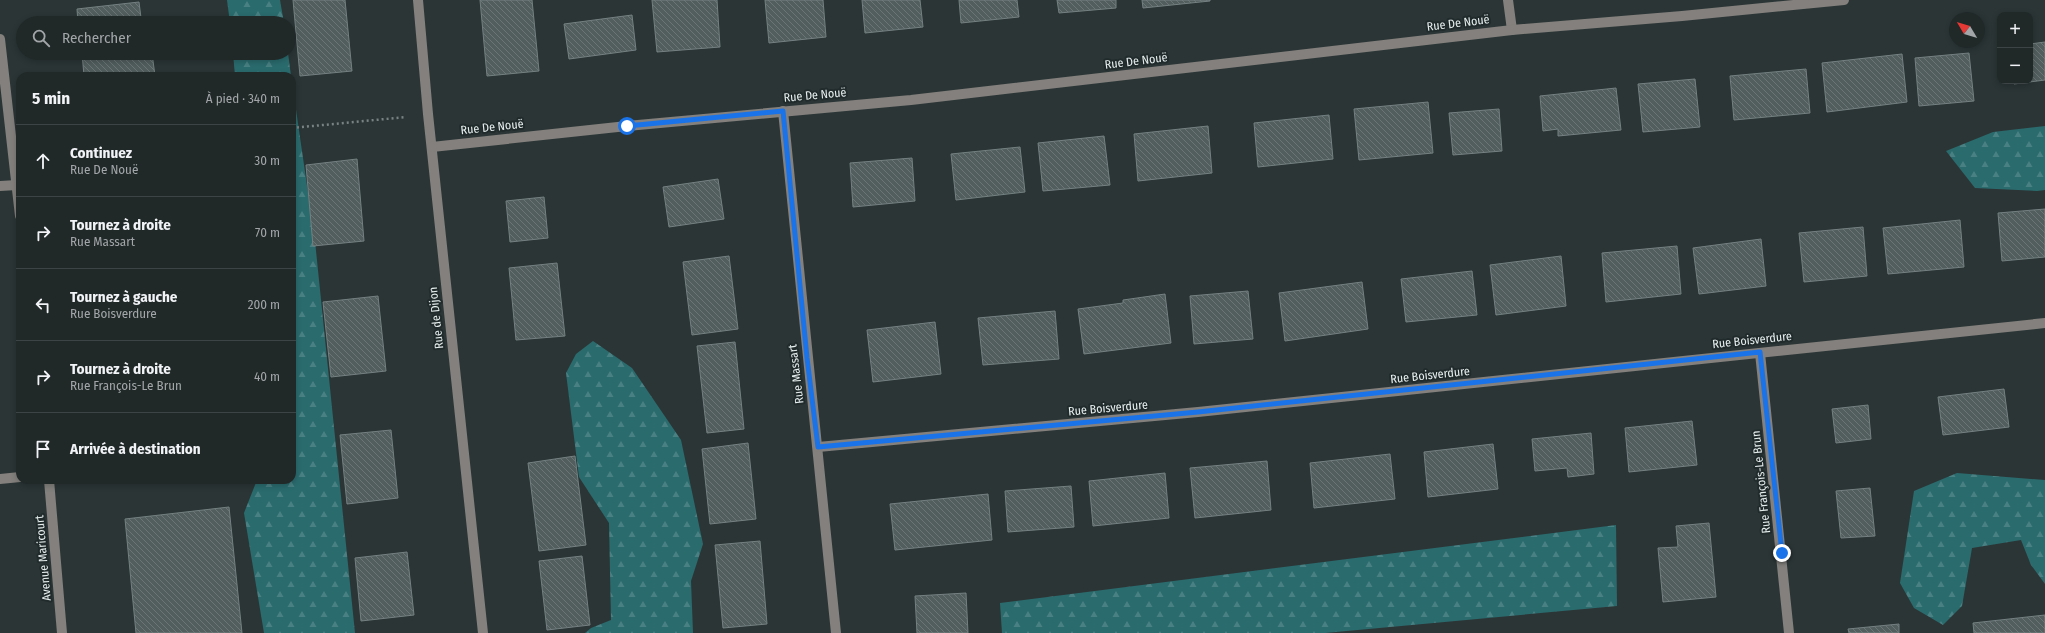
<!DOCTYPE html>
<html lang="fr">
<meta charset="utf-8">
<style>
body{margin:0;font-family:"Fira Sans Condensed",sans-serif;background:#283030;color:#f1f3f6}
.controls{position:absolute;right:12px;top:12px;display:grid;overflow:hidden;border-radius:8px;box-shadow:0 2px 6px #0003}
.controls button{width:36px;height:36px;display:grid;place-items:center;padding:0;border:0;border-bottom:1px solid #3d4445;background:#202828;color:#f1f3f6;font:20px sans-serif}
.compass{position:absolute;left:1949px;top:12px;width:36px;height:36px;border-radius:50%;background:#202828;box-shadow:0 2px 6px #0003;rotate:308deg}
.stop{position:absolute;width:12px;height:12px;margin:-9px;border:3px solid #1a73e8;border-radius:50%;background:#fff}
.stop.end{background:#1a73e8;border-color:#fff;box-shadow:0 1px 4px #0008}
.list{margin:0;padding:0;list-style:none}
h2{display:flex;justify-content:space-between;align-items:center;height:52px;margin:0;padding:0 16px;font-size:17px}
h2 small{font-size:13px;font-weight:400;color:#a2a6a8}
.list li{display:grid;grid-template-columns:26px 1fr auto;gap:12px;align-items:center;box-sizing:border-box;height:72px;padding:0 16px;border-top:1px solid #3d4445}
.list b{display:block;font-size:15px;white-space:nowrap}
.list p{margin:0;font-size:13px;white-space:nowrap;color:#a2a6a8}
.list em{font-size:13px;font-style:normal;color:#a2a6a8}
.icon{flex:none;width:22px;height:22px;fill:none;stroke:currentColor;stroke-width:2;stroke-linecap:round;stroke-linejoin:round}
.map{position:relative;flex:none;width:2045px;height:633px;overflow:hidden}
.search{position:absolute;background:#202828;box-shadow:0 2px 6px #0003;left:16px;top:16px;width:280px;height:44px;display:flex;align-items:center;gap:10px;box-sizing:border-box;padding:0 14px;border-radius:22px;color:#a2a6a8;font-size:15px}
.panel{position:absolute;background:#202828;box-shadow:0 2px 6px #0003;left:16px;top:72px;width:280px;height:412px;border-radius:12px}
.map>svg:first-child{display:block}
</style>
<div class="map">
<svg width="2045" height="633" viewBox="0 0 2045 633">
<defs>
<pattern id="forest-firs" width="22" height="20" patternUnits="userSpaceOnUse"><rect width="22" height="20" fill="#2a6b6e"/><path d="M5 1l3.5 6h-7zM16 11l3.5 6h-7z" fill="#498083"/></pattern>
<pattern id="building-back-hatch" width="6" height="6" patternUnits="userSpaceOnUse"><rect width="6" height="6" fill="#525e5e"/><path d="M-1 5l2 2M0 0l6 6M5-1l2 2" fill="none" stroke="#6b7575"/></pattern>
</defs>
<rect width="100%" height="100%" fill="#2b3536"/>
<!-- forest -->
<g fill="url(#forest-firs)">
<path d="M227 0H280L284 23H230Z"/>
<path d="M233 53H288L291 76H235Z"/>
<path d="M292 82 315 241 355 633H264L244 513 257 480H292Z"/>
<path d="M2045 126V190L2037 191 1975 188 1946 151 1993 132Z"/>
<path d="M593 341 632 368 681 440 703 544 691 581 693 633H585L591 628 611 620 609 523 579 477 566 373 576 354Z"/>
<path d="M1957 473 2045 480V584L2031 565 2021 540 1972 548 1962 606 1943 625 1914 608 1900 583 1914 491Z"/>
<path d="M1616 525 1617 606 1325 633H1002L1000 603Z"/>
</g>
<!-- building -->
<g fill="url(#building-back-hatch)" stroke="#748081">
<path d="M293 0H345L352 71 300 76Z"/>
<path d="M480 0H532L539 71 487 76Z"/>
<path d="M652 0H717L720 47 657 52Z"/>
<path d="M765 0H823L826 37 769 43Z"/>
<path d="M862 0H920L923 27 865 33Z"/>
<path d="M959 0H1017L1019 17 961 23Z"/>
<path d="M1057 0H1116V8L1059 13Z"/>
<path d="M1142 0H1210V1L1143 8Z"/>
<path d="M139 2 141 18H148L149 23H78L77 9Z"/>
<path d="M632 15 636 50 569 59 564 24Z"/>
<path d="M2045 42V80L2014 84 2013 81H2030V44Z"/>
<path d="M82 53H152L155 76H161H84Z"/>
<path d="M1969 53 1974 101 1919 106 1915 58Z"/>
<path d="M1902 54 1907 102 1827 112 1822 63Z"/>
<path d="M1806 69 1810 113 1734 120 1730 76Z"/>
<path d="M1695 79 1700 127 1643 132 1638 84Z"/>
<path d="M1616 88 1621 130 1558 136V129L1543 131 1540 96Z"/>
<path d="M1428 102 1433 153 1359 160 1354 109Z"/>
<path d="M1499 109 1502 151 1453 155 1449 113Z"/>
<path d="M1329 115 1333 159 1258 167 1254 123Z"/>
<path d="M1208 126 1212 173 1138 181 1134 134Z"/>
<path d="M1104 136 1110 185 1043 191 1038 143Z"/>
<path d="M1020 147 1025 192 956 200 951 154Z"/>
<path d="M912 158 915 201 853 207 850 163Z"/>
<path d="M357 159 364 241 313 246 306 165Z"/>
<path d="M718 179 724 219 669 227 663 187Z"/>
<path d="M544 197 548 238 510 242 506 201Z"/>
<path d="M2045 209V257L2002 261 1998 213Z"/>
<path d="M1960 220 1964 267 1888 274 1883 228Z"/>
<path d="M1863 227 1867 276 1804 282 1799 233Z"/>
<path d="M1761 239 1766 286 1699 294 1693 248Z"/>
<path d="M1677 246 1681 294 1606 302 1602 253Z"/>
<path d="M729 256 738 329 692 335 683 262Z"/>
<path d="M1561 256 1566 306 1496 315 1490 265Z"/>
<path d="M557 263 565 336 516 340 509 268Z"/>
<path d="M1472 271 1477 315 1406 322 1401 279Z"/>
<path d="M1362 282 1368 329 1285 341 1279 293Z"/>
<path d="M1248 291 1253 339 1194 344 1190 296Z"/>
<path d="M1165 294 1171 343 1084 354 1078 309 1123 303V300Z"/>
<path d="M378 296 386 371 331 377 323 302Z"/>
<path d="M1055 311 1059 359 983 365 978 318Z"/>
<path d="M935 322 941 374 873 382 867 330Z"/>
<path d="M735 342 744 429 707 433 697 346Z"/>
<path d="M2004 389 2009 427 1943 435 1938 397Z"/>
<path d="M1868 405 1871 439 1836 443 1832 409Z"/>
<path d="M1692 421 1697 465 1629 472 1625 428Z"/>
<path d="M391 430 398 498 347 504 340 435Z"/>
<path d="M1591 433 1594 474 1568 477 1567 468 1535 471 1532 439Z"/>
<path d="M748 443 756 519 710 524 702 449Z"/>
<path d="M1493 444 1498 489 1428 497 1424 452Z"/>
<path d="M1390 454 1395 499 1314 508 1310 463Z"/>
<path d="M575 456 586 545 539 551 528 463Z"/>
<path d="M1267 461 1271 510 1195 518 1190 468Z"/>
<path d="M1165 473 1169 518 1093 526 1089 481Z"/>
<path d="M1071 486 1074 527 1008 532 1005 491Z"/>
<path d="M1870 488 1875 536 1841 538 1836 491Z"/>
<path d="M988 494 992 540 895 550 890 504Z"/>
<path d="M229 507 242 633H136L125 519Z"/>
<path d="M1709 523 1716 597 1663 602 1658 548 1678 547 1676 526Z"/>
<path d="M760 541 767 624 723 628 715 545Z"/>
<path d="M407 552 414 615 361 621 355 558Z"/>
<path d="M582 556 590 625 547 630 539 561Z"/>
<path d="M966 593 968 633H917L915 596Z"/>
<path d="M2045 615V633H1974L1973 623Z"/>
<path d="M1899 624V633H1849L1848 629Z"/>
</g>
<g fill="none" stroke-linecap="round" stroke-linejoin="round">
<!-- path -->
<path stroke="#7a8384" stroke-width="2.5" stroke-dasharray="2 3" stroke-linecap="butt" d="M292 128 406 117"/>
<!-- minor -->
<g stroke="#83807d" stroke-width="10">
<path d="M418 0 428 114 483 633"/>
<path d="M1508 0 1512 30"/>
<path d="M0 39 20 216"/>
<path d="M783 111 836 633"/>
<path d="M432 147 627 126 911 100 1512 30 1682 16 1844 0"/>
<path d="M0 186 17 185"/>
<path d="M1760 353 1789 633"/>
<path d="M818 447 1198 412 2045 323"/>
<path d="M0 479 20 477"/>
<path d="M49 480 62 633"/>
</g>
</g>
<g fill="none" stroke-linecap="round" stroke-linejoin="round">
<!-- route -->
<path stroke="#1a73e8" stroke-width="5" d="M627 126 783 111 807 358 818 447 1198 412 1760 352 1782 553"/>
</g>
<g text-anchor="middle" stroke-width="4" stroke-linejoin="round" paint-order="stroke">
<!-- street labels -->
<g font-size="12" fill="#e7eeee" stroke="#212b2c">
<text transform="translate(1458 23) rotate(-7)" y="4">Rue De Nouë</text>
<text transform="translate(1136 61) rotate(-7)" y="4">Rue De Nouë</text>
<text transform="translate(815 95) rotate(-5)" y="4">Rue De Nouë</text>
<text transform="translate(492 127) rotate(-6)" y="4">Rue De Nouë</text>
<text transform="translate(436 318) rotate(-96)" y="4">Rue de Dijon</text>
<text transform="translate(1752 340) rotate(-6)" y="4">Rue Boisverdure</text>
<text transform="translate(796 374) rotate(-97)" y="4">Rue Massart</text>
<text transform="translate(1430 375) rotate(-6)" y="4">Rue Boisverdure</text>
<text transform="translate(1108 408) rotate(-5)" y="4">Rue Boisverdure</text>
<text transform="translate(1761 482) rotate(-96)" y="4">Rue François-Le Brun</text>
<text transform="translate(43 558) rotate(-95)" y="4">Avenue Maricourt</text>
</g>
</g>
</svg>
<div class="controls">
<button>+</button>
<button>−</button>
</div>
<svg class="compass" viewBox="-18 -18 36 36"><path d="M0-13l5 13h-10z" fill="#e53935"/><path d="M0 13l5-13h-10z" fill="#a2a6a8"/></svg>
<div class="stop" style="left:627px;top:126px"></div>
<div class="stop end" style="left:1782px;top:553px"></div>
<div class="search"><svg class="icon" aria-label="search" viewBox="0 0 24 24"><circle cx="10" cy="10" r="6"/><path d="M15 15l6 6"/></svg>Rechercher</div>
<section class="panel">
<h2>5 min<small>À pied · 340 m</small></h2>
<ul class="list">
<li><svg class="icon" aria-label="ahead" viewBox="0 0 24 24"><path d="M12 20V5M6 11l6-6 6 6"/></svg><div><b>Continuez</b><p>Rue De Nouë</p></div><em>30 m</em></li>
<li><svg class="icon" aria-label="right" viewBox="0 0 24 24"><path d="M7 20v-9h11M14 6l5 5-5 5"/></svg><div><b>Tournez à droite</b><p>Rue Massart</p></div><em>70 m</em></li>
<li><svg class="icon" aria-label="left" viewBox="0 0 24 24"><path d="M17 20v-9H6M10 6l-5 5 5 5"/></svg><div><b>Tournez à gauche</b><p>Rue Boisverdure</p></div><em>200 m</em></li>
<li><svg class="icon" aria-label="right" viewBox="0 0 24 24"><path d="M7 20v-9h11M14 6l5 5-5 5"/></svg><div><b>Tournez à droite</b><p>Rue François-Le Brun</p></div><em>40 m</em></li>
<li><svg class="icon" aria-label="arrive" viewBox="0 0 24 24"><path d="M6 21V4h12l-3 4 3 4H6"/></svg><div><b>Arrivée à destination</b></div></li>
</ul>
</section>
</div>
